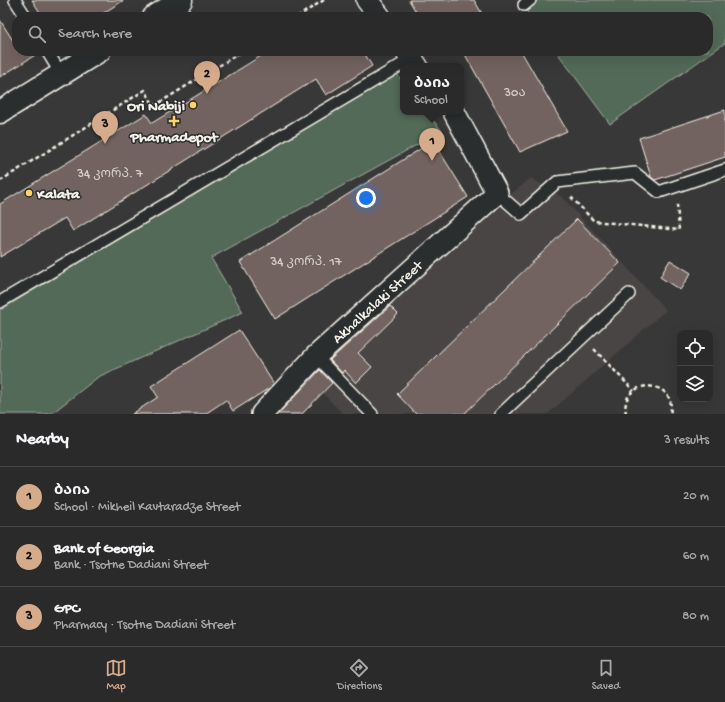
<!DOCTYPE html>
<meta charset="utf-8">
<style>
body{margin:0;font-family:"Gochi Hand","Noto Sans Georgian",sans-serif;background:#373636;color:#f1f3f6}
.controls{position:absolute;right:12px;bottom:12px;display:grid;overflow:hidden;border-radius:8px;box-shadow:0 4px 16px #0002}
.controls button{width:36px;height:36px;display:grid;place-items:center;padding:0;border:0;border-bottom:1px solid #474647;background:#2b2a2a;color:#f1f3f6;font:20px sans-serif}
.you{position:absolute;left:366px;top:198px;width:14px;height:14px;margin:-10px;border:3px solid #fff;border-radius:50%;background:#1a73e8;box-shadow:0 0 0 6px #1a73e833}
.badge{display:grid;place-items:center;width:26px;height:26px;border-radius:50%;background:#d6ab8b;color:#111;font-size:13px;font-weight:700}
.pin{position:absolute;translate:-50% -33px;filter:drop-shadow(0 1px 2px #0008)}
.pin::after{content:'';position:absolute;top:21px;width:14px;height:12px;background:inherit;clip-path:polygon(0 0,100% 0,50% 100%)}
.popup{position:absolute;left:400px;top:63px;width:64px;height:52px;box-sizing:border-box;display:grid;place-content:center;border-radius:8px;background:#2b2a2a;filter:drop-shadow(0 1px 3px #0005);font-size:13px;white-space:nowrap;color:#a6a7a8}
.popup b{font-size:15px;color:#f1f3f6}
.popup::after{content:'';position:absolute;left:50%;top:100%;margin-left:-8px;border:8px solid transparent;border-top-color:#2b2a2a}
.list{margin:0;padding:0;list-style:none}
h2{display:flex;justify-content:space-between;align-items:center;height:52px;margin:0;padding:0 16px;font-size:17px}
h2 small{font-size:13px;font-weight:400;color:#a6a7a8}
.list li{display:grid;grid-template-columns:26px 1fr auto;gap:12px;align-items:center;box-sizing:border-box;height:60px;padding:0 16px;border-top:1px solid #474647}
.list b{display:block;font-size:15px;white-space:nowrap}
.list p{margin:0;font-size:13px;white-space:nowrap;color:#a6a7a8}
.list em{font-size:13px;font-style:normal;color:#a6a7a8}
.icon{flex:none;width:22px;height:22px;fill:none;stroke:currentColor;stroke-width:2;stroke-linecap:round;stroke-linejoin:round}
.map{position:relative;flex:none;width:725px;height:414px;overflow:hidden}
.search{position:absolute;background:#2b2a2a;box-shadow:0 4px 16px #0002;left:12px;right:12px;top:12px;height:44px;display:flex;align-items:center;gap:10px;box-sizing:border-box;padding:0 14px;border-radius:16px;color:#a6a7a8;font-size:15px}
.sheet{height:232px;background:#2b2a2a}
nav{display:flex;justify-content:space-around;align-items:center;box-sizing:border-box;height:56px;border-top:1px solid #474647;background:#2b2a2a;font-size:11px;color:#a6a7a8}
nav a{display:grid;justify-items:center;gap:2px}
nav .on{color:#d6ab8b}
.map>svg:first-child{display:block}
</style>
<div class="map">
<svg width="725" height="414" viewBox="0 0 725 414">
<rect width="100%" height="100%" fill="#393838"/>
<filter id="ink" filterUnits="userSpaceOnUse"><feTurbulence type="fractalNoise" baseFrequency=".025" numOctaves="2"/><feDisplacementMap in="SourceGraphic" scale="8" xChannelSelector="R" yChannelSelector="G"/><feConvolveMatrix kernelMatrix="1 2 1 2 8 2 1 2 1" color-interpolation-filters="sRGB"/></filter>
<g filter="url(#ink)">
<!-- built -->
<path fill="#4a4544" d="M531 178 562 197 666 310 548 414H343L306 376 386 296Z"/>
<!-- green -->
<g fill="#526b58" stroke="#a3aea0">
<path d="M536 0H725V43L610 124 556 51H708V17H531L524 8Z"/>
<path d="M397 74 403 82V112H426L442 131 211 258 243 312 98 377 51 414H0V310Z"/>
</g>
<!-- building -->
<g fill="#736461" stroke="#f4f1e8">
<path d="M32 0H124L97 17H43Z"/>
<path d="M409 0H474L484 17H419Z"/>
<path d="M0 20 17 47V51L40 52 0 77Z"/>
<path d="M269 51H363L372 66 326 95 316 79 73 231 65 218 0 257V204L146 114 152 123Z"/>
<path d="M463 51H521L567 131 520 152Z"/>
<path d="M725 110V157L655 180 651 177 639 138Z"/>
<path d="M433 141 468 197 275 319 240 262Z"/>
<path d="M577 219 620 263 464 414H416L397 394Z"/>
<path d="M670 260 691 273 680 290 660 277Z"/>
<path d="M390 306 398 314 358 353 372 367 356 383 344 370 342 373 330 360Z"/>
<path d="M239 330 274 384 271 387 233 411 226 400 205 414H132L158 397 151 386Z"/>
<path d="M320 370 332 383 302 414H278Z"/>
</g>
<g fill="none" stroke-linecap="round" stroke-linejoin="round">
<defs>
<g id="service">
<path d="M15 0 26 17"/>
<path d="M524 5 530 0"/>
<path d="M47 51 61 74"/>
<path d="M497 193 521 214 557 182 635 173 659 192 725 170"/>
<path d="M0 302 411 59"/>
<path d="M316 356 372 414"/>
<path d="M501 414 629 294"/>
</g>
<g id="minor">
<path d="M367 0 380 17"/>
<path d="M406 51 417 66"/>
<path id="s1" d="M262 414 316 356 497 193 454 112"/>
</g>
<g id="primary">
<path d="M154 17 181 0"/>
<path d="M0 112 99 51"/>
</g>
</defs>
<!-- service casing -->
<use href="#service" stroke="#f4f1e8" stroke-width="14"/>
<!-- minor casing -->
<use href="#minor" stroke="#f4f1e8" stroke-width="24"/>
<!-- primary casing -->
<use href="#primary" stroke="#f4f1e8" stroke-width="25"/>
<!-- path -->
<g stroke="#f4f1e8" stroke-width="2.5" stroke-dasharray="4 3" stroke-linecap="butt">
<path d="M297 17 324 0"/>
<path d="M0 181 145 90 154 106 243 51"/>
<path d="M571 197 594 221 679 230 677 204"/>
<path d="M594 349 634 391"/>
<path d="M626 414C619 376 679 378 670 414"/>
</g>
<!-- service -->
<use href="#service" stroke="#2a2d2e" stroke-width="11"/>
<!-- minor -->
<use href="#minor" stroke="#2a2d2e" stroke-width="21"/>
<!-- primary -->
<use href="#primary" stroke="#2a2d2e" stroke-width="22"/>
</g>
</g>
<!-- markers -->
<g fill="#ffd166" stroke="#2a2d2e" stroke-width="1.5">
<circle cx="193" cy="105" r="4"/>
<path d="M172 115h4v4h4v4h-4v4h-4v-4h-4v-4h4z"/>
<circle cx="29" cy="193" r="4"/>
</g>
<g text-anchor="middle" stroke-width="3" stroke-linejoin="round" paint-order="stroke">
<!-- number labels -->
<g font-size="13" fill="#d4cec6">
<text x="515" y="96">30ა</text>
<text x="110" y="177">34 კორპ. 7</text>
<text x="306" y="265">34 კორპ. 17</text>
</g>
<!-- poi labels -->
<g font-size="15" font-weight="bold" fill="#f4f1e8" stroke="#2a2d2e" text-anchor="end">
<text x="185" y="110">Ori Nabiji</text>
<text x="174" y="141" text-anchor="middle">Pharmadepot</text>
<text x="37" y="198" text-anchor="start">Kalata</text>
</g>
<!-- street labels -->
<g font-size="15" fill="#f4f1e8" stroke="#2a2d2e">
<text dy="5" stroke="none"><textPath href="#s1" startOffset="161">Akhalkalaki Street</textPath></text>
</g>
</g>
</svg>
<div class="controls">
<button><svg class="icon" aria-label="locate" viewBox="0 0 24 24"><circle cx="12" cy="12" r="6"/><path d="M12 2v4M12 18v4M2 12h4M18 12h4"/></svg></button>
<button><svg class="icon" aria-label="layers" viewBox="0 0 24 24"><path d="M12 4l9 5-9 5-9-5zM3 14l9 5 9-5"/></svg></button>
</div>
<div class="you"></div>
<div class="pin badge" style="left:432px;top:161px">1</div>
<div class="popup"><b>ბაია</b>School</div>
<div class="pin badge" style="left:207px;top:94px">2</div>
<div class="pin badge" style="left:105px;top:144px">3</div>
<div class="search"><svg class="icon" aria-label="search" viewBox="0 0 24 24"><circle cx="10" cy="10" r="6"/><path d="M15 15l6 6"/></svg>Search here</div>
</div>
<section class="sheet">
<h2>Nearby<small>3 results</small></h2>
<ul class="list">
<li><span class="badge">1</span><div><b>ბაია</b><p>School · Mikheil Kavtaradze Street</p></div><em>20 m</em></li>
<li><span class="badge">2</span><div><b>Bank of Georgia</b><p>Bank · Tsotne Dadiani Street</p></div><em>60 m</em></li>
<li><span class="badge">3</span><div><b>GPC</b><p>Pharmacy · Tsotne Dadiani Street</p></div><em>80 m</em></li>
</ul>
</section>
<nav>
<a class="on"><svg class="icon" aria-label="map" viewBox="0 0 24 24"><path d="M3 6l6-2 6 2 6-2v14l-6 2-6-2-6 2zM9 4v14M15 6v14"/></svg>Map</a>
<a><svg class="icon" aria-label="directions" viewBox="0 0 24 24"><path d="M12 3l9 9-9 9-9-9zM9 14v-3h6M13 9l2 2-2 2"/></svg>Directions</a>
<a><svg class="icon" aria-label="saved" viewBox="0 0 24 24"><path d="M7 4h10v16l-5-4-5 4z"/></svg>Saved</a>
</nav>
